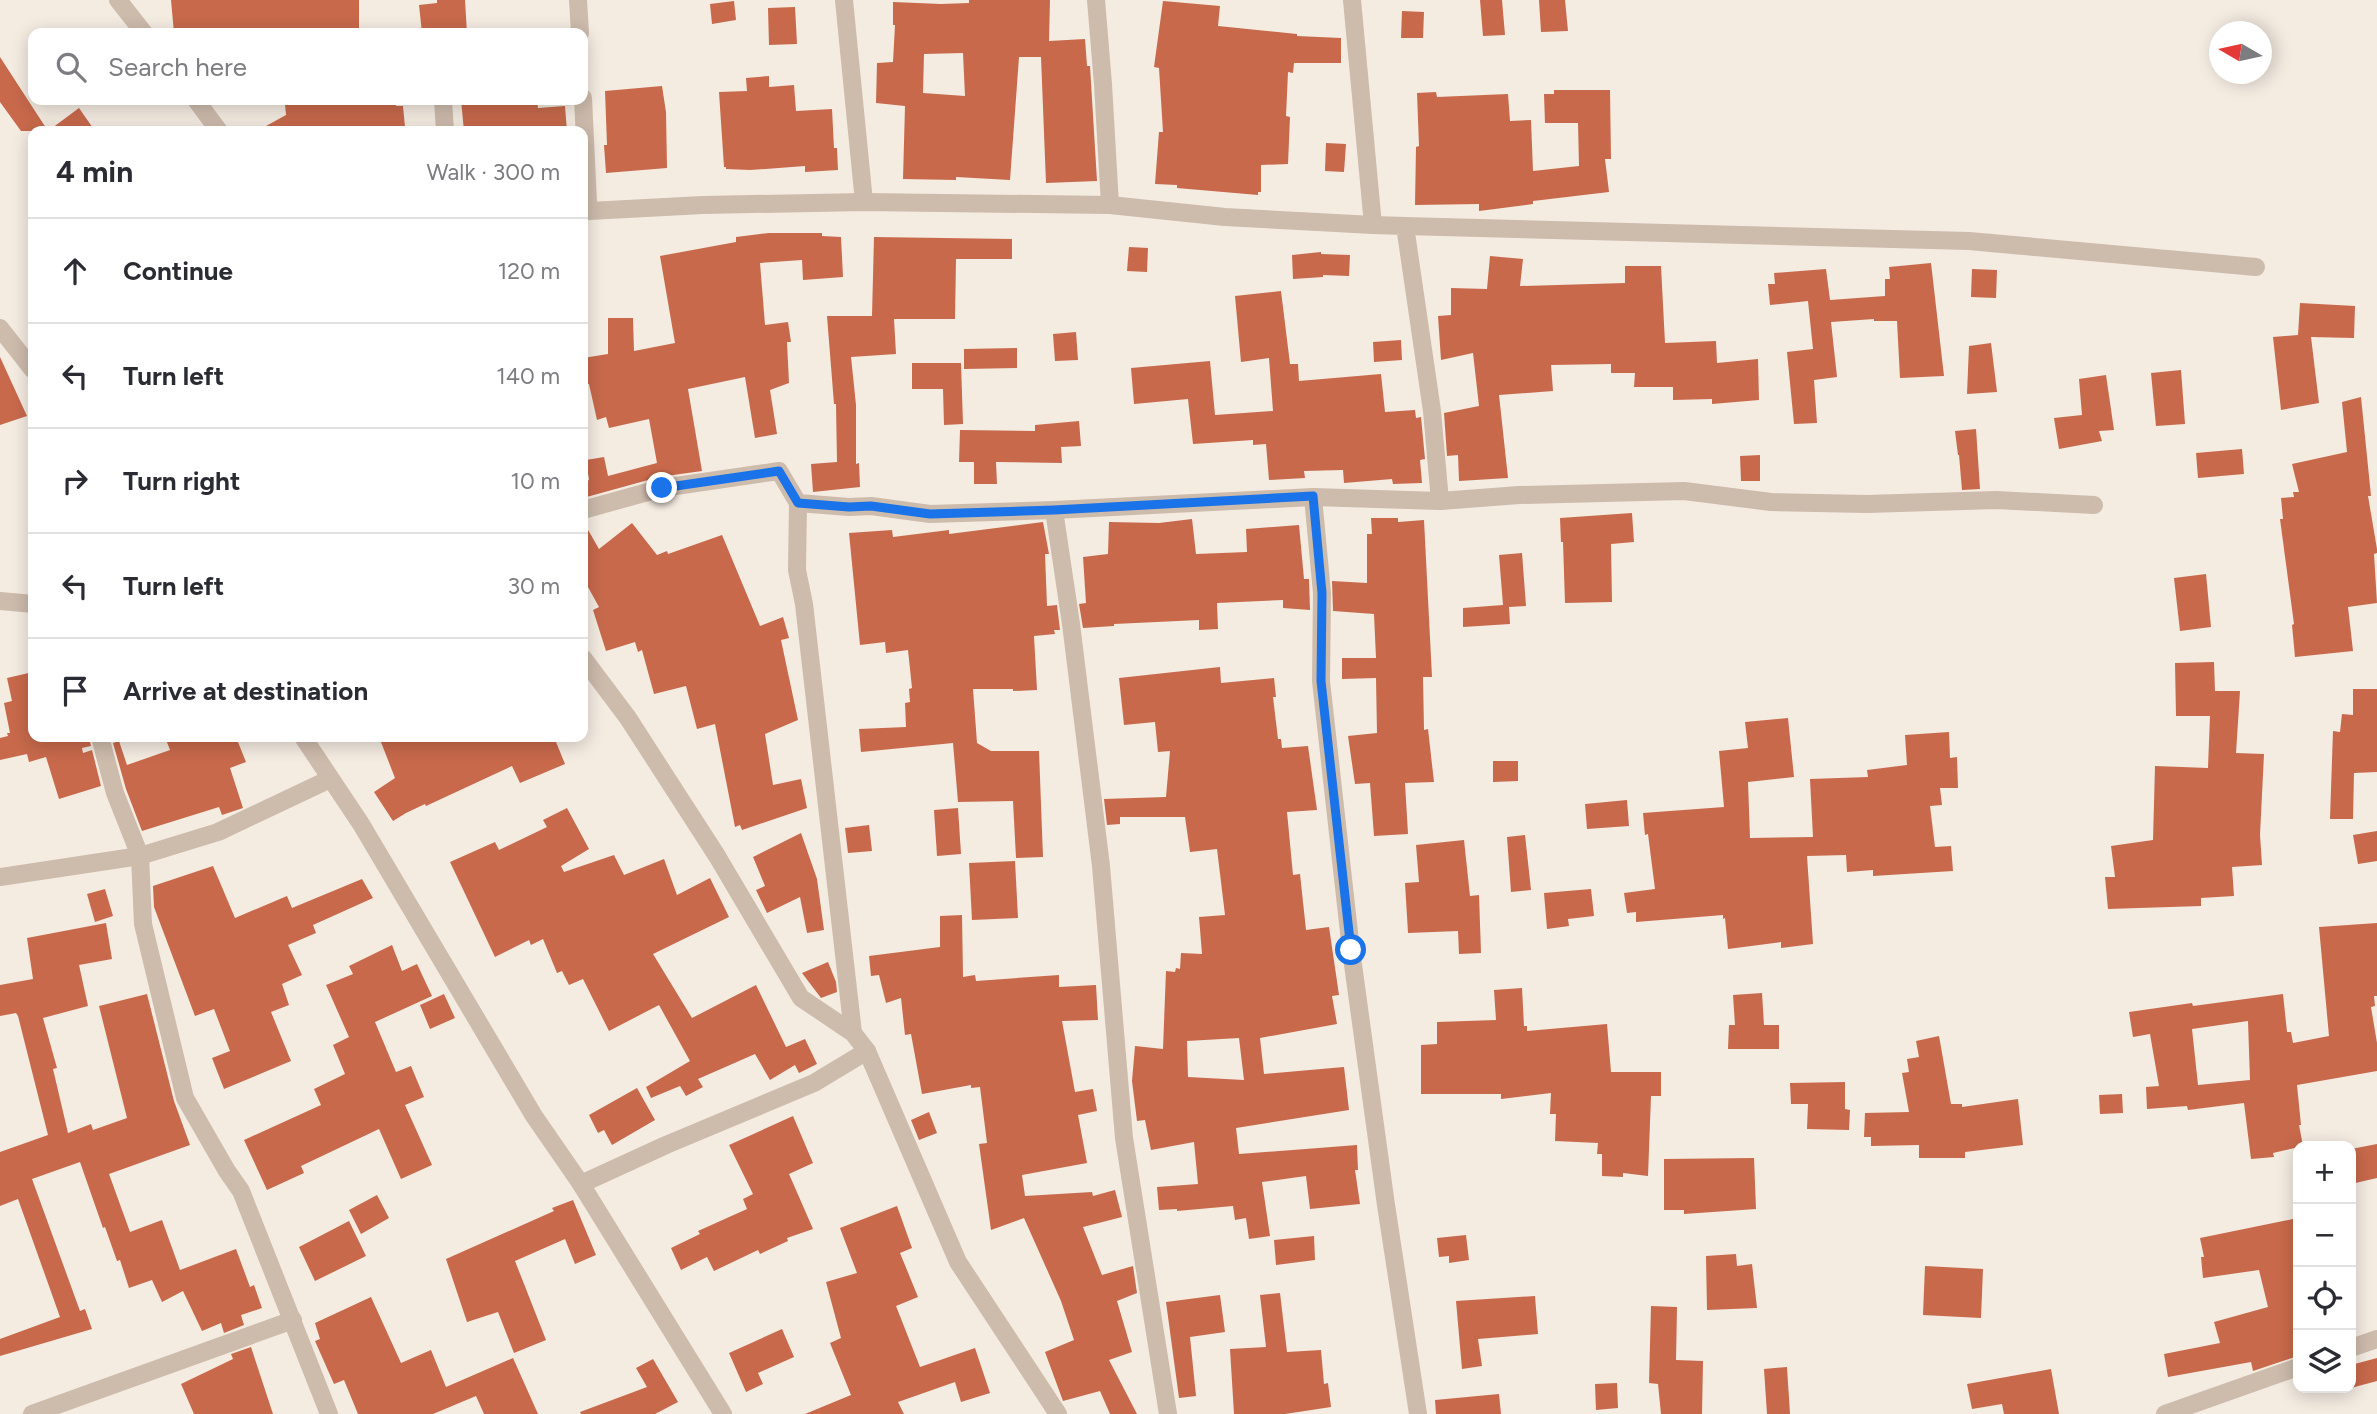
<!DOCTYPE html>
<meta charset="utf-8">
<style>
body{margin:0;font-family:Figtree,sans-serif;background:#f7f7f7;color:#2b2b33}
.controls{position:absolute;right:21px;bottom:21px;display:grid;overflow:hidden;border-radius:14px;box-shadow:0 4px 18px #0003}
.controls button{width:63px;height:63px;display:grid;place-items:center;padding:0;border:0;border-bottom:2px solid #e1e1e2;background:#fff;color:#2b2b33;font:35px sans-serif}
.compass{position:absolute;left:2209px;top:21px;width:63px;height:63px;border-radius:50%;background:#fff;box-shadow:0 4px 18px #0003;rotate:279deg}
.stop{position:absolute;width:21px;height:21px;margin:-16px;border:5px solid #1a73e8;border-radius:50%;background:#fff}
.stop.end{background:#1a73e8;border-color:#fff;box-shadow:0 2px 7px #0008}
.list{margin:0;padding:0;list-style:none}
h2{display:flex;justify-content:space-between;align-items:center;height:91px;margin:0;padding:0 28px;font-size:30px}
h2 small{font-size:23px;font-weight:400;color:#7c7c81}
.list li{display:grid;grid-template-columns:46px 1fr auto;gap:21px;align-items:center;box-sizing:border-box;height:105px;padding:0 28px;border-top:2px solid #e1e1e2}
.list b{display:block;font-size:26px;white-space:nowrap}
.list em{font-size:23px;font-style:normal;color:#7c7c81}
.icon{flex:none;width:38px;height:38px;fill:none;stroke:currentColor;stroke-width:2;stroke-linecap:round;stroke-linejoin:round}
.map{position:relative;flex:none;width:2377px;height:1414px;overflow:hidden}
.search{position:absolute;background:#fff;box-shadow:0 4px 18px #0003;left:28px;top:28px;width:560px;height:77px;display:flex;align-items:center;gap:18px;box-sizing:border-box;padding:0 24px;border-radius:14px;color:#7c7c81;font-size:26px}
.panel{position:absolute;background:#fff;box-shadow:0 4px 18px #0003;left:28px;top:126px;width:560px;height:616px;border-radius:14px}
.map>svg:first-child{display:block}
</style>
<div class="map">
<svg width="2377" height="1414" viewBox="0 0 2377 1414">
<rect width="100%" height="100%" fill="#f4ebe1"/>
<!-- building -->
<g fill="#c8694b" fill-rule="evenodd">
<path d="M171 0H359V33H224L223 29 174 33Z"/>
<path d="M437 0H465L467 33H422L419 5 437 3Z"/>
<path d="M969 0H1050L1049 41 1085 39 1087 66H1090L1097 181 1046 183 1041 57H1019L1010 180 956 177V180L903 179 905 106 876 103 877 63 893 62 895 25H893V2L941 4 969 3ZM963 53 965 96 923 93 924 54Z"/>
<path d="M1480 0H1502L1505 35 1483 36Z"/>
<path d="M1539 0H1565L1568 31 1541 32Z"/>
<path d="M734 1 736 20 712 24 710 4Z"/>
<path d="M1163 1 1220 6 1218 26 1297 34V36L1341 38V63H1294L1293 73 1288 72 1286 116 1290 117 1288 164 1261 165V192H1258V195L1177 188V185L1155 184 1159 132H1163L1159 68 1154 67Z"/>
<path d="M795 7 797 44 769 45 768 8Z"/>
<path d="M1402 11 1424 12 1423 38H1401Z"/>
<path d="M0 57 48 131 79 108 95 131H21L0 102Z"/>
<path d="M769 76V87L794 85 796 111 832 109 834 148H837L838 170 805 172V166L750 170 726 169V167H724L719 92 747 91 746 78Z"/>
<path d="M662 86 666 112 667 168 606 173 604 145H607L605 91Z"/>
<path d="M1554 90H1610L1611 159H1605L1609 192 1533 201V204L1479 211V204L1415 205 1416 147 1419 146 1417 93 1436 92 1437 97 1508 94 1510 121 1531 120 1533 171 1579 166 1578 123H1545L1544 94H1554Z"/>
<path d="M324 100H395L396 106H403L405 127 379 131H257L286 115 285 104Z"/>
<path d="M461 100H537L538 108 565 106 567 131H464Z"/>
<path d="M1326 143 1346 144 1344 172 1325 171Z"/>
<path d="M769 233H822V236L841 237 843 277 803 280 802 260 760 263 765 325 788 322 791 342H787L789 383 770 390 777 434 755 438 745 377 688 389 702 471 659 477 583 498V482L589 480 586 460 604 457 608 476 657 463 649 419 609 428 606 417 597 420 589 384 583 385V358L608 354V318H633L634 351 675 343 660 256 736 242V237Z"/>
<path d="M874 237 1012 239V259H956L955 319H894L896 354 851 357 856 405V464L859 463 860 487 813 492 811 464 837 462 836 404H834L827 316H872Z"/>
<path d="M1129 247 1148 248 1147 272 1127 271Z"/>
<path d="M1321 252V254L1350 255 1349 276 1323 275V277L1293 279 1292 255Z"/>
<path d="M1490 256 1523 259 1520 286 1625 283V266H1661L1665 343 1716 341 1717 363 1758 359 1759 400 1712 404V399L1673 400V387H1634L1635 373H1611V364L1551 365 1553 391 1499 395 1508 478 1459 481 1458 455 1447 456 1444 413 1479 406 1473 353 1441 360 1438 316 1451 315V288L1487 289Z"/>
<path d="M1931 263 1944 376 1900 378 1897 321H1874V319L1831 322 1837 377 1814 380 1817 423 1794 424 1787 352 1813 349 1808 301 1770 305 1768 284H1775L1774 273 1826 269 1830 300 1885 296V279H1890L1889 267Z"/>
<path d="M1972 269 1997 270 1996 298 1971 297Z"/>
<path d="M1281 291 1290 364H1298L1299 381 1381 374 1385 412 1415 410 1416 418 1421 417 1425 459 1420 460 1422 483 1393 484 1392 479 1344 483 1343 470 1304 471 1305 478 1269 480 1266 444 1253 445V440L1193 444 1188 399 1134 404 1131 368 1210 361 1215 415 1273 411 1269 358 1241 362 1235 296Z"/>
<path d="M2300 303 2355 306 2354 338 2311 337 2319 403 2281 410 2273 337 2298 335Z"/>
<path d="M1076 332 1078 360 1055 361 1053 334Z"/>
<path d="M1401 340 1402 360 1374 362 1373 342Z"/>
<path d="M1991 343 1997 392 1967 394 1969 346Z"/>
<path d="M1017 348V368L964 369V349Z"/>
<path d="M0 357 27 416 0 425Z"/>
<path d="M912 363H961L963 424 944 425 943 389H912Z"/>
<path d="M2181 370 2185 424 2156 426 2151 373Z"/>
<path d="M2106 375 2114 430 2099 431 2102 441 2059 449 2054 418 2082 415 2079 379Z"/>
<path d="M2361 397 2371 496H2368L2377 549V553L2374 554 2377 603 2348 607 2353 651 2295 657 2292 625 2294 624 2280 519H2283L2281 498 2294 497 2293 492H2299L2292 464 2347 452 2342 402Z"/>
<path d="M1079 421 1081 446 1061 447 1062 463 996 462 997 484H974V462H959L960 430 1035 431V425Z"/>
<path d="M1976 429 1980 489 1962 490 1959 455H1958L1955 431Z"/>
<path d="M2242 449 2244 474 2198 478 2196 453Z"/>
<path d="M1760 455V481H1741L1740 456Z"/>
<path d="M1632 513 1634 542 1611 544 1612 602 1565 603 1563 542H1561L1560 518Z"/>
<path d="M1371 518H1398V522L1424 520 1432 677H1423L1424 730 1428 729 1434 782 1405 783 1408 834 1374 836 1370 783 1355 784 1348 736 1377 733 1376 678 1342 679V658H1376L1374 614 1333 611 1332 581 1367 583V534H1372Z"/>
<path d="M1192 519 1196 554 1247 552 1246 529 1299 525 1304 579H1309L1310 610 1283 608V600L1217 603 1218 629 1199 630V620L1114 624V626L1083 628 1079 604 1086 603 1083 557 1108 554 1109 522 1159 523Z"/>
<path d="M583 521 599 549 632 523 657 555 667 551 668 554 722 535 760 626 783 617 789 638 781 640 798 720 765 734 773 785 801 779 807 808 742 830 740 825 735 827 715 724 697 729 686 686 654 694 642 650 638 652 635 642 606 651 593 610 599 607 583 578Z"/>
<path d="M1043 522 1049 554H1045L1047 606 1057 605 1060 630H1054L1055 634 1034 636 1037 690 1013 691V689H973L977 743 991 751H1039L1043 857 1016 858 1013 801 958 802 953 743 861 752 859 729 906 727 905 703 910 702 909 689 912 688 908 650 886 653 885 642 860 645 849 533 892 530 893 537 949 530V534Z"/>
<path d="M1522 553 1526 606 1509 607 1510 624 1463 627V608L1503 605 1499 555Z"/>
<path d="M2206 574 2211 627 2180 631 2174 578Z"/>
<path d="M2214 662 2215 691H2240L2236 753 2264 754 2260 835 2262 865 2232 867 2234 896 2201 898V906L2108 909 2105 877H2115L2111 846 2153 840 2155 766 2208 768 2210 716H2176L2175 663Z"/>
<path d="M1220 667 1221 683 1274 678 1276 697H1273L1278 739H1281L1282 748 1308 746 1317 810 1287 812 1293 875 1300 874 1306 930 1329 927 1339 995 1332 996 1337 1024 1260 1038 1264 1074 1344 1067 1349 1110 1236 1128 1239 1154 1357 1145 1358 1170H1355L1360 1204 1310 1209 1306 1176 1262 1182 1270 1236 1249 1239 1246 1218 1235 1220 1233 1206 1177 1211V1209L1159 1210 1157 1187 1198 1184 1194 1142 1151 1150 1145 1120 1137 1121 1132 1081 1135 1046 1163 1049 1166 971 1175 972 1176 968 1180 969 1181 953 1202 954 1199 917 1225 915 1217 849 1190 852 1185 817H1120V824L1107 825 1104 799 1166 797 1170 751 1158 752 1155 722 1124 725 1119 678ZM1239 1038 1244 1080 1188 1077 1187 1041Z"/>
<path d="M33 672V737H89L91 746 82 748 83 753 92 750 101 786 59 799 46 757 29 762 27 754 0 760V738L8 736 7 733H10L4 703 12 701 7 678Z"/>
<path d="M2353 689H2377V772L2354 773 2353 819H2330L2333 731 2340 732 2342 714 2353 715Z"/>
<path d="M1788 718 1794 777 1748 782 1750 838 1813 837 1810 779 1868 777 1867 770 1907 765 1905 735 1949 732 1950 758 1957 757 1958 788H1940L1942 805 1930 806 1935 847 1951 846 1953 871 1873 876V870L1847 872 1846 855 1807 856 1813 944 1781 948V942L1728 949 1725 918 1723 919V915L1636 922V912L1627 913 1624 893 1655 889 1648 834 1645 835 1643 813 1724 807 1719 751 1748 748 1745 722Z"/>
<path d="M165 737H236L246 762 230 768 243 808 222 815 219 807 142 831 126 789 113 743 119 741 127 765 170 750Z"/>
<path d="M379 737H554L565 764 520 783 512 766 426 806 425 804 406 813 393 821 374 792 395 778Z"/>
<path d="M1493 761H1518V781L1493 782Z"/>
<path d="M1627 800 1629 826 1587 829 1585 804Z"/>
<path d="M567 808 589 849 561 866 564 872 614 855 624 875 664 859 677 895 710 878 729 917 653 954 692 1018 756 985 786 1047 805 1039 817 1064 799 1073 795 1065 770 1080 755 1054 698 1079 703 1087 686 1096 680 1086 651 1098 646 1087 690 1061 659 1005 609 1031 583 979 569 985 562 971 557 973 543 939 531 945 529 940 495 957 450 862 495 842 499 850 547 827 543 820Z"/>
<path d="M958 808 961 854 937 856 934 810Z"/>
<path d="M869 825 872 851 848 853 845 828Z"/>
<path d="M2377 831V861L2358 864 2353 835Z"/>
<path d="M801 833 817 879 824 930 807 933 800 897 767 913 756 890 765 886 753 857Z"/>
<path d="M1525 835 1531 890 1511 892 1507 837Z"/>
<path d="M1464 840 1470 896 1479 895 1481 953 1459 954 1458 931 1408 933 1405 883 1419 882 1416 845Z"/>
<path d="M1015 861 1018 918 972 920 969 863Z"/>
<path d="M213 866 235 918 287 896 292 908 362 879 373 898 313 925 316 933 288 945 302 975 282 984 289 1005 271 1012 291 1061 224 1089 212 1058 230 1051 214 1009 195 1016 154 907 153 886Z"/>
<path d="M105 889 113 916 95 922 87 894Z"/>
<path d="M1591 889 1594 916 1568 919 1569 926 1547 929 1544 893Z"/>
<path d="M962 915 963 977 975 975 976 981 1059 975V987L1096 985 1098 1020 1062 1021 1075 1092 1093 1089 1097 1111 1078 1115 1087 1163 1022 1175 1025 1196 1092 1192 1093 1196 1115 1190 1122 1217 1083 1227 1102 1275 1133 1266 1137 1293 1117 1301 1132 1352 1109 1360 1137 1414H1110L1100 1391 1063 1401 1045 1352 1074 1340 1061 1301 1024 1218 991 1230 979 1144 987 1143 980 1087 971 1088V1085L922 1094 911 1034 905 1035 901 998 886 1003 879 975 871 976 869 956 940 947V916Z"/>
<path d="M106 923 112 959 79 965 88 1006 43 1018 57 1068 53 1069 68 1133 91 1124 93 1130 127 1118 99 1006 147 994 174 1101 190 1145 109 1174 130 1232 162 1220 180 1270 236 1249 250 1287 254 1285 262 1308 241 1315 244 1325 224 1333 221 1323 202 1331 183 1291 162 1302 152 1280 129 1288 120 1260 117 1261 105 1227 103 1228 80 1162 32 1179 80 1311 85 1309 92 1329 0 1356V1339L60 1317 18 1199 0 1206V1152L48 1135 18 1016 16 1013 0 1016V985L33 979 27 938Z"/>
<path d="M2377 923V996H2374L2375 1006 2371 1007 2377 1043V1071L2297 1085 2301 1125H2299L2303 1146 2273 1153 2274 1157 2251 1159 2244 1103 2188 1110 2187 1106 2147 1109 2146 1087 2159 1086 2150 1034 2133 1037 2129 1012 2192 1003 2193 1006 2283 994 2287 1032H2291L2293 1043 2329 1036 2319 927ZM2248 1021 2250 1080 2198 1085 2192 1029Z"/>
<path d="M392 945 402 971 417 964 432 996 375 1022 396 1072 411 1066 424 1097 405 1105 432 1165 401 1179 379 1129 301 1166 304 1173 267 1190 244 1140 321 1105 314 1089 345 1074 333 1045 349 1037 326 985 353 974 349 966Z"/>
<path d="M828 962 836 982 837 992 821 998 802 973Z"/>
<path d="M1522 988 1524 1026H1527V1031L1607 1024 1611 1072H1661V1096H1651L1648 1176 1623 1173V1177L1602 1176V1154H1597L1598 1143 1555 1141 1556 1114H1550L1551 1093 1501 1099V1094H1421V1045L1437 1044V1022L1496 1020 1494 990Z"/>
<path d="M1762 993 1764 1025H1779V1049H1728L1729 1025H1735L1733 995Z"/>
<path d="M444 994 455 1018 430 1029 420 1005Z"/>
<path d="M1939 1036 1951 1104H1962V1107L2018 1099 2023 1145 1965 1152V1158H1919V1145L1871 1146V1137H1864L1865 1113 1909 1112 1902 1073 1909 1072 1907 1059 1919 1057 1916 1041Z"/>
<path d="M1845 1082V1109L1850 1110 1849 1130 1807 1129 1808 1104H1791L1790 1083Z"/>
<path d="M637 1088 655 1120 612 1145 604 1130 598 1133 589 1115Z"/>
<path d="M2122 1094 2123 1113 2100 1114 2099 1095Z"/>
<path d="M929 1112 937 1133 919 1140 911 1120Z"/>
<path d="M793 1116 813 1163 789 1174 813 1229 787 1238 788 1241 760 1254 758 1250 714 1271 707 1257 681 1270 671 1248 700 1234 698 1231 747 1209 743 1199 753 1194 729 1145Z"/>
<path d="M2377 1144V1178L2351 1184V1149Z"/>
<path d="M1754 1158 1756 1209 1684 1214V1210H1664V1159Z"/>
<path d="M377 1195 389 1218 361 1234 349 1210Z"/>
<path d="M573 1200 596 1255 575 1264 565 1239 515 1261 546 1340 514 1353 498 1312 467 1322 446 1259 554 1211 552 1208Z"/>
<path d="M897 1206 912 1248 900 1253 918 1297 896 1306 920 1367 975 1348 990 1393 961 1402 955 1382 898 1402 904 1414H805L851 1395 830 1343 841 1338 826 1282 857 1273 840 1228Z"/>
<path d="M2298 1218V1356L2253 1371 2251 1362 2168 1377 2164 1354 2220 1343 2214 1322 2268 1307 2259 1270 2203 1278 2201 1257H2204L2200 1238Z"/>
<path d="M349 1221 366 1256 315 1281 299 1247Z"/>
<path d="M1466 1235 1469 1260 1449 1263V1256L1439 1257 1437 1238Z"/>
<path d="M1314 1236 1315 1260 1276 1265 1274 1240Z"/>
<path d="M1736 1254 1737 1266 1752 1264 1757 1308 1707 1310 1706 1256Z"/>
<path d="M1925 1266 1983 1269 1981 1318 1923 1315Z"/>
<path d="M1280 1293 1287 1352 1321 1350 1324 1384 1328 1383 1331 1407 1285 1414H1234L1230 1349 1266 1347 1260 1295Z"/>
<path d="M1220 1295 1225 1332 1190 1337 1196 1396 1179 1398 1166 1302Z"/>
<path d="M1535 1296 1538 1334 1478 1339 1482 1366 1462 1369 1456 1301Z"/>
<path d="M371 1297 401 1363 431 1350 446 1387 513 1358 538 1414H484L476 1396 433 1414H358L344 1380 334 1384 315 1341 320 1339 315 1323Z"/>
<path d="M1651 1306 1677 1307 1676 1360 1703 1361 1702 1414H1661L1658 1384 1649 1383Z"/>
<path d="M782 1329 794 1357 758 1373 763 1384 746 1392 729 1353Z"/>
<path d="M251 1347 273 1414H194L181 1384 233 1359 231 1354Z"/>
<path d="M2377 1358V1381L2351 1388V1365Z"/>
<path d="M653 1359 678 1402 655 1414H581L580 1412 647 1387 636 1368Z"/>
<path d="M1787 1367 1790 1414H1767L1764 1369Z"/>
<path d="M2051 1369 2059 1414H2004L2002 1404 1972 1409 1967 1384Z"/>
<path d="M1617 1383 1618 1408 1596 1410 1595 1384Z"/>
<path d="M1499 1394 1501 1414H1436L1435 1400Z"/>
</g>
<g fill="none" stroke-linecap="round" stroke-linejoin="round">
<!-- street -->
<g stroke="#cdbbac" stroke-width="18">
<path d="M118 0 144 33"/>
<path d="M578 0 580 33"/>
<path d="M844 0 864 202"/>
<path d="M1096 0 1103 84 1110 205"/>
<path d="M1352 0 1373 225 1405 226 1432 411 1440 501"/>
<path d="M583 98 588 203"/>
<path d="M196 100 219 131"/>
<path d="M443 100 445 131"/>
<path d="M583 204 588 203 589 211 703 205 864 202 1110 205 1225 217 1373 225"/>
<path d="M1405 226 1969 241 2256 267"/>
<path d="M0 328 33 370"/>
<path d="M1313 497 1322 593 1321 681 1351 950 1386 1205 1418 1414"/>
<path d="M798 503 797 570 804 604 853 1033"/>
<path d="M583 510 662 488 779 471 798 503 849 507 871 506 930 514 1054 510 1313 497 1440 501 1519 495 1684 491 1771 502 1867 504 1996 500 2094 505"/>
<path d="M1054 510 1071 624 1101 866 1124 1138 1168 1414"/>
<path d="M0 601 33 604"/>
<path d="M583 658 628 718 717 856 801 998 853 1033 867 1051 958 1262 1058 1414"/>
<path d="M100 737 115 793 140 856 143 924 185 1098 227 1171 241 1191 329 1414"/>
<path d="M303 737 361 824 534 1116 581 1184 723 1414"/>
<path d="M0 877 140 856 218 832 330 779"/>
<path d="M581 1184 666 1145 814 1083 867 1051"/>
<path d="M2351 1348 2377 1339"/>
<path d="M32 1414 293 1320"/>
<path d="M2165 1414 2298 1367"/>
</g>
</g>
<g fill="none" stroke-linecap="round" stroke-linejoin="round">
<!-- route -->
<path stroke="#1a73e8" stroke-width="9" d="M662 488 779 471 798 503 849 507 871 506 930 514 1054 510 1313 496 1322 593 1321 681 1351 950"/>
</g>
</svg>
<div class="controls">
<button>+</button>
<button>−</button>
<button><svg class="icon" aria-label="locate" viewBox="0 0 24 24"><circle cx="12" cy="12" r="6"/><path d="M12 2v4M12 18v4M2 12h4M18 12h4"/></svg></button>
<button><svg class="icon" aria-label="layers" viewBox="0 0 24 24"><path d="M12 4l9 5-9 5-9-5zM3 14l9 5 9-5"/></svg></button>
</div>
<svg class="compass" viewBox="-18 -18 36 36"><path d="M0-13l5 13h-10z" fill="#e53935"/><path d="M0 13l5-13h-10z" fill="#7c7c81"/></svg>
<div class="stop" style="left:1351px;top:950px"></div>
<div class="stop end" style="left:662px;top:488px"></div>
<div class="search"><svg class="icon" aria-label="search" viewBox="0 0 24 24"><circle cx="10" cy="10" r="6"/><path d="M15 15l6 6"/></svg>Search here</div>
<section class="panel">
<h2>4 min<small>Walk · 300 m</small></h2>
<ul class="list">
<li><svg class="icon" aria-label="ahead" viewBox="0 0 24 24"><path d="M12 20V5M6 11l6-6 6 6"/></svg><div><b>Continue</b></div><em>120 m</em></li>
<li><svg class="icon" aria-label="left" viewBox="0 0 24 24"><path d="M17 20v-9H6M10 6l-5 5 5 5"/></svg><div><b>Turn left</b></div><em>140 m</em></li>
<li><svg class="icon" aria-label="right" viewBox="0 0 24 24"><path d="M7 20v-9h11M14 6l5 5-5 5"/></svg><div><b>Turn right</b></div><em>10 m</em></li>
<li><svg class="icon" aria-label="left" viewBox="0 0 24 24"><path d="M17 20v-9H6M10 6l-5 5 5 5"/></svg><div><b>Turn left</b></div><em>30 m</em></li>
<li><svg class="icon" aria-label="arrive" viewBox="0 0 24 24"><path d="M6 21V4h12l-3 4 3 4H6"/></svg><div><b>Arrive at destination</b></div></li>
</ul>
</section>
</div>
